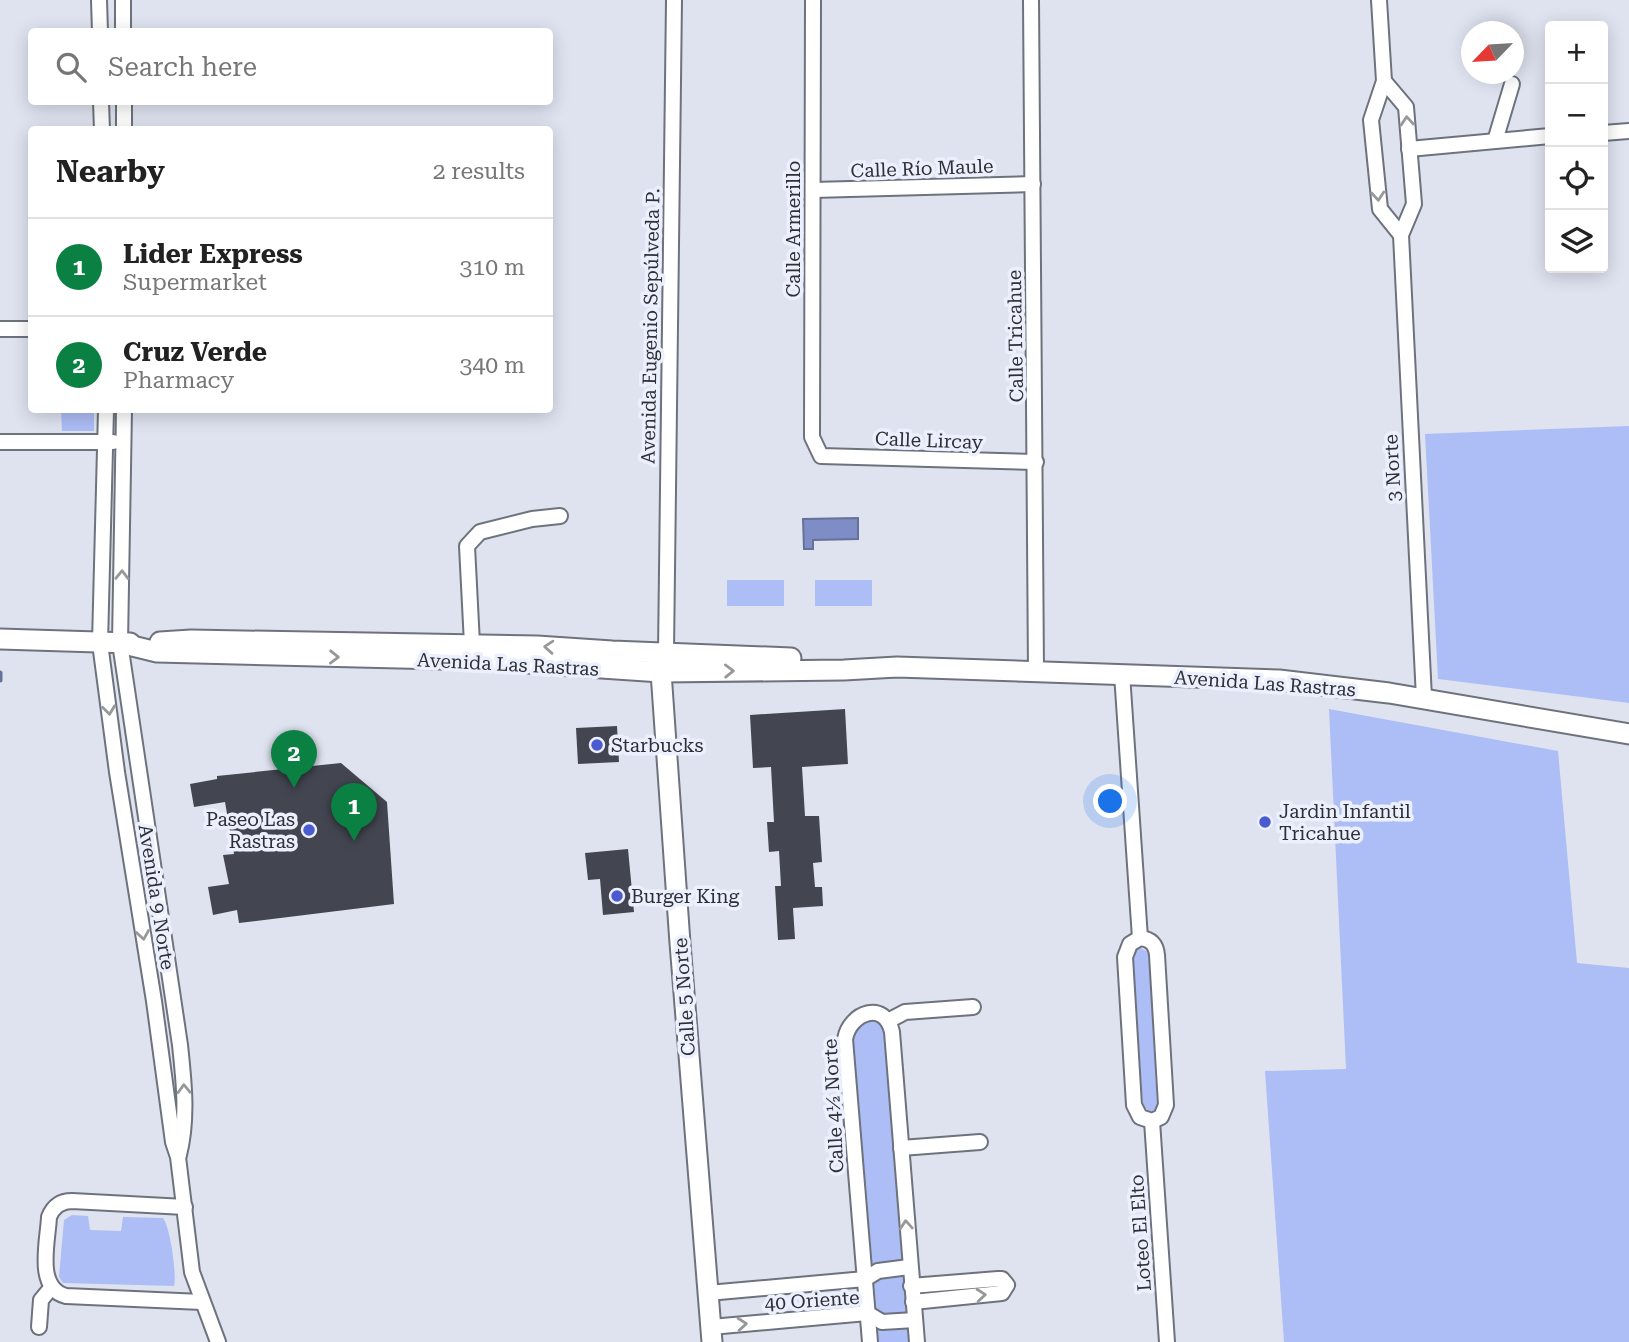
<!DOCTYPE html>
<meta charset="utf-8">
<style>
body{margin:0;font-family:"Roboto Serif",serif;background:#f2f2f2;color:#222}
.controls{position:absolute;right:21px;top:21px;display:grid;overflow:hidden;border-radius:7px;box-shadow:0 4px 18px #0003}
.controls button{width:63px;height:63px;display:grid;place-items:center;padding:0;border:0;border-bottom:2px solid #e0e0e0;background:#fff;color:#222;font:35px sans-serif}
.compass{position:absolute;left:1461px;top:21px;width:63px;height:63px;border-radius:50%;background:#fff;box-shadow:0 4px 18px #0003;rotate:245deg}
.you{position:absolute;left:1111px;top:802px;width:24px;height:24px;margin:-18px;border:5px solid #fff;border-radius:50%;background:#1a73e8;box-shadow:0 0 0 10px #1a73e833}
.badge{display:grid;place-items:center;width:46px;height:46px;border-radius:50%;background:#0b8043;color:#fff;font-size:23px;font-weight:700}
.pin{position:absolute;translate:-50% -58px;filter:drop-shadow(0 2px 4px #0008)}
.pin::after{content:'';position:absolute;top:37px;width:24px;height:21px;background:inherit;clip-path:polygon(0 0,100% 0,50% 100%)}
.list{margin:0;padding:0;list-style:none}
h2{display:flex;justify-content:space-between;align-items:center;height:91px;margin:0;padding:0 28px;font-size:30px}
h2 small{font-size:23px;font-weight:400;color:#767676}
.list li{display:grid;grid-template-columns:46px 1fr auto;gap:21px;align-items:center;box-sizing:border-box;height:98px;padding:0 28px;border-top:2px solid #e0e0e0}
.list b{display:block;font-size:26px;white-space:nowrap}
.list p{margin:0;font-size:23px;white-space:nowrap;color:#767676}
.list em{font-size:23px;font-style:normal;color:#767676}
.icon{flex:none;width:38px;height:38px;fill:none;stroke:currentColor;stroke-width:2;stroke-linecap:round;stroke-linejoin:round}
.map{position:relative;flex:none;width:1629px;height:1342px;overflow:hidden}
.search{position:absolute;background:#fff;box-shadow:0 4px 18px #0003;left:28px;top:28px;width:525px;height:77px;display:flex;align-items:center;gap:18px;box-sizing:border-box;padding:0 24px;border-radius:7px;color:#767676;font-size:26px}
.panel{position:absolute;background:#fff;box-shadow:0 4px 18px #0003;left:28px;top:126px;width:525px;height:287px;border-radius:7px}
.map>svg:first-child{display:block}
</style>
<div class="map">
<svg width="1629" height="1342" viewBox="0 0 1629 1342">
<rect width="100%" height="100%" fill="#dfe3f0"/>
<!-- green -->
<g fill="#adbdf6">
<path d="M61 410H94V431H62Z"/>
<path d="M1629 426V703L1438 679 1425 434Z"/>
<rect x="727" y="580" width="57" height="26"/>
<rect x="815" y="580" width="57" height="26"/>
<path d="M1329 709 1558 751 1577 963 1629 968V1342H1284L1265 1071 1346 1069Z"/>
<path d="M1141 948 1148 952 1149 956 1157 1105 1155 1110 1150 1112 1143 1106 1133 957 1135 951Z"/>
<path d="M874 1021 880 1023 886 1032 911 1342H874L852 1047 853 1032 857 1025Z"/>
<path d="M72 1215 88 1216 90 1230 121 1231 123 1217 163 1218C170 1226 177 1275 174 1286L63 1283 59 1277 64 1220Z"/>
</g>
<!-- water -->
<path fill="#7e8dc6" stroke="#66719a" stroke-width="2" d="M858 518V539L813 540V549H804L803 519Z"/>
<g fill="none" stroke-linecap="round" stroke-linejoin="round">
<!-- stream -->
<path stroke="#66719a" stroke-width="5" d="M0 680V673"/>
</g>
<!-- building -->
<g fill="#434651">
<path d="M845 709 848 764 802 767 805 816H819L822 862 813 863 815 887H822L823 906 793 908 795 939 778 940 775 886H781L779 851 769 852 767 822H774L771 767 753 768 750 715Z"/>
<path d="M617 726 619 762 578 764 576 728Z"/>
<path d="M341 763 387 802 394 904 239 923 237 910 213 915 208 887 229 884 223 855 234 854 225 802 194 807 190 784 217 779V776Z"/>
<path d="M628 849 634 912 603 915 600 879 588 880 585 853Z"/>
</g>
<g fill="none" stroke-linecap="round" stroke-linejoin="round">
<defs>
<g id="street">
<path d="M99 0 100 32"/>
<path d="M123 0V32"/>
<path d="M813 0 812 437 821 456 1036 462"/>
<path d="M1031 0 1036 672"/>
<path d="M1379 0 1384 81 1371 120 1380 209 1401 235"/>
<path d="M1384 81 1406 107 1414 204 1401 235 1424 698"/>
<path d="M101 102 102 130"/>
<path d="M124 102V130"/>
<path d="M1603 133 1629 131"/>
<path d="M1495 141 1512 84"/>
<path d="M1409 149 1550 136"/>
<path d="M813 190 1033 184"/>
<path d="M0 329H32"/>
<path d="M106 410 100 643 117 772 154 1001 173 1142 178 1157 192 1272 218 1342"/>
<path d="M124 410 120 643 180 1045C184 1082 188 1119 179 1155"/>
<path d="M0 442H113"/>
<path d="M472 644 467 546 480 532 532 519 560 516"/>
<path d="M666 652 674 0"/>
<path d="M1122 674 1140 938"/>
<path d="M1140 938C1150 939 1156 944 1157 955L1166 1105 1161 1117 1152 1121 1140 1117 1134 1105 1125 957 1130 944Z"/>
<path d="M888 1021 905 1012 973 1007"/>
<path d="M1152 1121 1167 1342"/>
<path d="M901 1148 980 1142"/>
<path d="M185 1207 72 1201C60 1201 53 1207 49 1217 48 1241 35 1288 66 1296L202 1302"/>
<path d="M911 1286 998 1279H1002L1007 1285 1002 1293 913 1302"/>
<path d="M708 1293 865 1279 878 1271 909 1267"/>
<path d="M39 1327 41 1300 51 1288"/>
<path d="M711 1327 867 1313 882 1322 915 1320"/>
<path d="M870 1342 845 1039C850 1012 885 1000 892 1032L917 1342"/>
</g>
<g id="secondary">
<path d="M0 639 130 643"/>
<path d="M160 642 191 640 537 646 612 651 791 658"/>
<path d="M120 643 157 652 482 660 661 672 844 670 897 667 1279 680 1389 693 1629 734"/>
<path d="M664 660 661 672 680 943 712 1342"/>
</g>
</defs>
<!-- street casing -->
<use href="#street" stroke="#6e727d" stroke-width="18"/>
<!-- secondary casing -->
<use href="#secondary" stroke="#6e727d" stroke-width="23"/>
<!-- street -->
<use href="#street" stroke="#fff" stroke-width="14"/>
<!-- secondary -->
<use href="#secondary" stroke="#fff" stroke-width="19"/>
</g>
<!-- one-way arrows -->
<defs><path id="oneway-chevron" d="M-2-3.5L2.5 0L-2 3.5" fill="none" stroke-width="1.6" stroke-linecap="round" stroke-linejoin="round" transform="scale(1.75)"/></defs>
<g stroke="#97989a">
<use href="#oneway-chevron" transform="translate(1407 121) rotate(-95)"/>
<use href="#oneway-chevron" transform="translate(1378 196) rotate(85)"/>
<use href="#oneway-chevron" transform="translate(122 575) rotate(-89)"/>
<use href="#oneway-chevron" transform="translate(549 647) rotate(-176)"/>
<use href="#oneway-chevron" transform="translate(334 657) rotate(1)"/>
<use href="#oneway-chevron" transform="translate(729 671) rotate(-1)"/>
<use href="#oneway-chevron" transform="translate(109 710) rotate(83)"/>
<use href="#oneway-chevron" transform="translate(143 935) rotate(81)"/>
<use href="#oneway-chevron" transform="translate(184 1089) rotate(-92)"/>
<use href="#oneway-chevron" transform="translate(906 1225) rotate(-94)"/>
<use href="#oneway-chevron" transform="translate(981 1295) rotate(-5)"/>
<use href="#oneway-chevron" transform="translate(742 1324) rotate(-5)"/>
</g>
<!-- markers -->
<g fill="#4a5bd0" stroke="#ecf0fe" stroke-width="2.5">
<circle cx="597" cy="745" r="7"/>
<circle cx="1265" cy="822" r="7"/>
<circle cx="309" cy="830" r="7"/>
<circle cx="617" cy="896" r="7"/>
</g>
<g text-anchor="middle" stroke-width="7" stroke-linejoin="round" paint-order="stroke">
<!-- street labels -->
<g font-size="19" fill="#2f3035" stroke="#ecf0fe">
<text transform="translate(922 168) rotate(-2)" y="7">Calle Río Maule</text>
<text transform="translate(793 229) rotate(-90)" y="7">Calle Armerillo</text>
<text transform="translate(650 326) rotate(-89)" y="7">Avenida Eugenio Sepúlveda P.</text>
<text transform="translate(1015 336) rotate(-91)" y="7">Calle Tricahue</text>
<text transform="translate(929 440) rotate(2)" y="7">Calle Lircay</text>
<text transform="translate(1392 468) rotate(-93)" y="7">3 Norte</text>
<text transform="translate(508 664) rotate(3)" y="7">Avenida Las Rastras</text>
<text transform="translate(1265 683) rotate(4)" y="7">Avenida Las Rastras</text>
<text transform="translate(157 897) rotate(81)" y="7">Avenida 9 Norte</text>
<text transform="translate(684 997) rotate(-94)" y="7">Calle 5 Norte</text>
<text transform="translate(833 1106) rotate(-93)" y="7">Calle 4½ Norte</text>
<text transform="translate(1140 1233) rotate(-94)" y="7">Loteo El Elto</text>
<text transform="translate(812 1300) rotate(-4)" y="7">40 Oriente</text>
</g>
<!-- poi labels -->
<g font-size="19" fill="#2f3035" stroke="#ecf0fe" text-anchor="start">
<text x="611" y="752">Starbucks</text>
<text x="1279" y="818">Jardin Infantil<tspan x="1279" dy="22">Tricahue</tspan></text>
<text x="295" y="826" text-anchor="end">Paseo Las<tspan x="295" dy="22">Rastras</tspan></text>
<text x="631" y="903">Burger King</text>
</g>
</g>
</svg>
<div class="controls">
<button>+</button>
<button>−</button>
<button><svg class="icon" aria-label="locate" viewBox="0 0 24 24"><circle cx="12" cy="12" r="6"/><path d="M12 2v4M12 18v4M2 12h4M18 12h4"/></svg></button>
<button><svg class="icon" aria-label="layers" viewBox="0 0 24 24"><path d="M12 4l9 5-9 5-9-5zM3 14l9 5 9-5"/></svg></button>
</div>
<svg class="compass" viewBox="-18 -18 36 36"><path d="M0-13l5 13h-10z" fill="#e53935"/><path d="M0 13l5-13h-10z" fill="#767676"/></svg>
<div class="you"></div>
<div class="pin badge" style="left:354px;top:841px">1</div>
<div class="pin badge" style="left:294px;top:788px">2</div>
<div class="search"><svg class="icon" aria-label="search" viewBox="0 0 24 24"><circle cx="10" cy="10" r="6"/><path d="M15 15l6 6"/></svg>Search here</div>
<section class="panel">
<h2>Nearby<small>2 results</small></h2>
<ul class="list">
<li><span class="badge">1</span><div><b>Lider Express</b><p>Supermarket</p></div><em>310 m</em></li>
<li><span class="badge">2</span><div><b>Cruz Verde</b><p>Pharmacy</p></div><em>340 m</em></li>
</ul>
</section>
</div>
